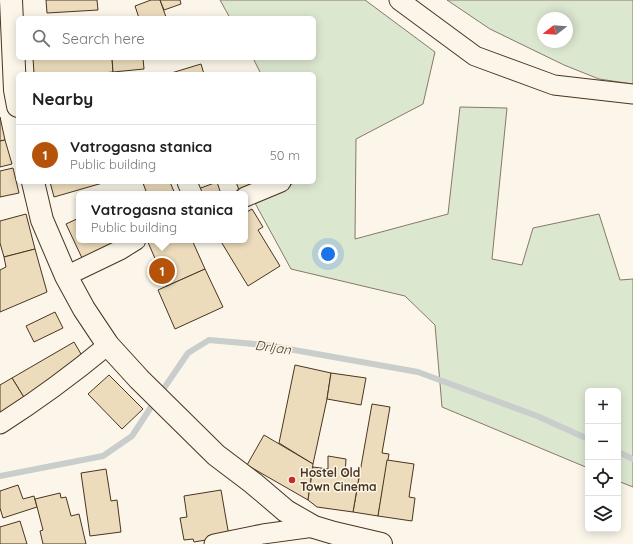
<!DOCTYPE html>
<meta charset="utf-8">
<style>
body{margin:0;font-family:Quicksand,sans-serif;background:#f2f2f2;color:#202124}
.controls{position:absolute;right:12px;bottom:12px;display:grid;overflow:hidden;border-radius:6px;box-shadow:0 2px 10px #0003}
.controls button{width:36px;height:36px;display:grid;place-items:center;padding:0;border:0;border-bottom:1px solid #e0e0e0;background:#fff;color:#202124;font:20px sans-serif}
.compass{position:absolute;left:537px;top:12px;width:36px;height:36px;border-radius:50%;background:#fff;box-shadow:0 2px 10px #0003;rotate:253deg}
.you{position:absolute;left:328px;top:254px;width:14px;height:14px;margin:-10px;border:3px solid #fff;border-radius:50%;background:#1a73e8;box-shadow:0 0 0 6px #1a73e833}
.badge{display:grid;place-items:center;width:26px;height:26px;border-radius:50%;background:#b45309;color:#fff;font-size:13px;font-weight:700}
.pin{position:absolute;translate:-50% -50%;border:2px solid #fff;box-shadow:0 1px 4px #0006}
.popup{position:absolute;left:76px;top:191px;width:172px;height:52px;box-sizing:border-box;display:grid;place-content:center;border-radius:6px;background:#fff;filter:drop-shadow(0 1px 3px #0005);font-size:13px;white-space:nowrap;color:#757577}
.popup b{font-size:15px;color:#202124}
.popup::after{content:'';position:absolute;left:50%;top:100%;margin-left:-8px;border:8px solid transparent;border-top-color:#fff}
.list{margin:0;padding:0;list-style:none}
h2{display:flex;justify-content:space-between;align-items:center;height:52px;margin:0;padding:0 16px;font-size:17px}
h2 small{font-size:13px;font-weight:400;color:#757577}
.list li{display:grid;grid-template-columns:26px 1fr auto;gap:12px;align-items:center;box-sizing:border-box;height:60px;padding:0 16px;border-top:1px solid #e0e0e0}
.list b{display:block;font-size:15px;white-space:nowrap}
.list p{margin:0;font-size:13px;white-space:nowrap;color:#757577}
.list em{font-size:13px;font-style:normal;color:#757577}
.icon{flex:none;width:22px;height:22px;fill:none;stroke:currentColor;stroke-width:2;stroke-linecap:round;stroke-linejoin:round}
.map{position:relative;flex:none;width:633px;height:544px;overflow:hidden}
.search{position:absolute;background:#fff;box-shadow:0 2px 10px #0003;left:16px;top:16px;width:300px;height:44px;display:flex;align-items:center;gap:10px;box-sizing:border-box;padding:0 14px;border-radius:6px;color:#757577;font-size:15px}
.panel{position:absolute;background:#fff;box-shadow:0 2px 10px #0003;left:16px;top:72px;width:300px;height:112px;border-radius:6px}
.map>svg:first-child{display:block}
</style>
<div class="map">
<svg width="633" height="544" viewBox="0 0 633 544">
<rect width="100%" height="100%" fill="#fbf6e9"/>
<!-- green -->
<g fill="#dce7d0" stroke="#887966" fill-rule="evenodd">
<path d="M220 0H365L435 52 423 104 356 139 355 239 448 214 460 107 507 108 492 259 522 265 533 228 599 214 620 280 633 279V487L618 481V391H588V468L442 407 435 325 405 296 291 269 255 203 296 182H314V74H261L253 58H314V18H230Z"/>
<path d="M447 0H633V84L599 79 564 65 490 29ZM543 18H567V42H543Z"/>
</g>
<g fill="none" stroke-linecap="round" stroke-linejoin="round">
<!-- stream -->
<g stroke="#c9cecd" stroke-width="6">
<path d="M160 394 188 353 209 340 266 345 418 372 537 416 588 439"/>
<path d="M618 452 633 459"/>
<path d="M0 476 103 456 132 436 155 401"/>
</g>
</g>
<!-- building -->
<g fill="#ecdcbc" stroke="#4a3520">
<path d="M46 0H97L98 10 47 13Z"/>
<path d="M151 0H160L166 17 163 18H139L135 6Z"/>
<path d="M160 0H180L181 4 164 10Z"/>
<path d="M33 58H112L113 72 92 74H34Z"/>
<path d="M112 58H143L144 69 113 72Z"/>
<path d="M201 64 204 74H168Z"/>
<path d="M0 117 5 140 0 141Z"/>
<path d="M5 140 12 164 0 167V141Z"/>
<path d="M13 168 19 193 0 197V171Z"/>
<path d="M50 182H106L54 197Z"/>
<path d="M146 182H170L175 194H147L143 183Z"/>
<path d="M217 182 221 194H200L198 189Z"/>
<path d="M236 182H261L239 190Z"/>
<path d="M252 209 263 227 258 230 280 266 248 286 220 240H245V213Z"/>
<path d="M26 214 35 249 4 257 0 243V221Z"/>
<path d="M79 218V240H118L82 258 66 224Z"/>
<path d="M147 240H192L205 269 167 286Z"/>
<path d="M35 249 47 292 0 312V270L6 267 4 257Z"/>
<path d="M205 269 223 307 175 329 158 290Z"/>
<path d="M55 312 63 328 34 342 26 326Z"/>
<path d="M74 342 84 359 25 399 12 378Z"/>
<path d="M295 365 331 373 327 399 313 464 279 443Z"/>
<path d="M331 373 366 378 361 405 327 399Z"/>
<path d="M109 375 143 409 122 429 88 394Z"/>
<path d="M12 378 25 399 0 415V385Z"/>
<path d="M372 404 390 407 382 453 389 454 378 516 353 512Z"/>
<path d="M264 435 313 464 308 500 247 465Z"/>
<path d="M328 456 346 459 345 474 359 477 353 512 317 507 308 500 313 467 328 469Z"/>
<path d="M387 460 414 464 409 497 415 498 412 521 378 516Z"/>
<path d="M106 469 111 501 117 500 121 532 90 536 81 473Z"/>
<path d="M18 485 23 499 34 496 37 507 3 518 0 508V491Z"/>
<path d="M221 490 229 536 194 542 193 539 184 540 180 518 187 517 184 496Z"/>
<path d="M60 493 61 498 66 497 71 516 79 514 86 544H43L40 531 43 530 35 499Z"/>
<path d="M20 521 27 544H0V527Z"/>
</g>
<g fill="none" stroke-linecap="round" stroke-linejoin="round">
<defs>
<g id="minor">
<path d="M399 0 475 56 554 85 633 94"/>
<path d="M187 182 192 194"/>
<path d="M245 197 281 182"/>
<path d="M66 276 120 250 136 240"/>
<path d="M0 424C38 400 73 374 108 345"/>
<path d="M214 544 263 534 314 527"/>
</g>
<g id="secondary">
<path d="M11 0 15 90 18 106"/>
<path d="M33 182 42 220 66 276 84 309 108 345 139 379 216 455 253 483 286 511 314 527 334 533 381 544"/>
</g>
</defs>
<!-- minor casing -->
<use href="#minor" stroke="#4a3520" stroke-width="21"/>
<!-- secondary casing -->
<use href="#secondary" stroke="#4a3520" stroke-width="24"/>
<!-- minor -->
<use href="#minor" stroke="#fbf6e9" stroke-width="19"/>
<!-- secondary -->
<use href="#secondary" stroke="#fbf6e9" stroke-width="22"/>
</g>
<!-- markers -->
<circle fill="#c62828" stroke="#fbf6e9" stroke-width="1.5" cx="292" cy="480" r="4"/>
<g text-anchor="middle" stroke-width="3" stroke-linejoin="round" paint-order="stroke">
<!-- poi labels -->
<g font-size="12" font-weight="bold" fill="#4a3520" stroke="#fbf6e9" text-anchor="start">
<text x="300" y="477">Hostel Old<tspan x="300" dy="14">Town Cinema</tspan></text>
</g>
<!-- water labels -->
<g font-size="13" font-style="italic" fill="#4a3520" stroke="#fbf6e9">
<text transform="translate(273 347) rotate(8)" y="5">Drljan</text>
</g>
</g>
</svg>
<div class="controls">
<button>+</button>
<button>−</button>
<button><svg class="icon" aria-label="locate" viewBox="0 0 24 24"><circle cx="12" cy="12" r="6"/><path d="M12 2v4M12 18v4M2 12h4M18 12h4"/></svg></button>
<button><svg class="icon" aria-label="layers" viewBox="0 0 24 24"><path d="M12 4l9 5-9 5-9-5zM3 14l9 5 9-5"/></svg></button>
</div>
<svg class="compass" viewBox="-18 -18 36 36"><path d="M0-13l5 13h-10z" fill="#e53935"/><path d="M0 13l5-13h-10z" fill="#757577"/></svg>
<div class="you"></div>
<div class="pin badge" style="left:162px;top:271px">1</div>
<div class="popup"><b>Vatrogasna stanica</b>Public building</div>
<div class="search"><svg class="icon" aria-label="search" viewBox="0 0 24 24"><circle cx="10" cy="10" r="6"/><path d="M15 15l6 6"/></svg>Search here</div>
<section class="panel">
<h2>Nearby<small></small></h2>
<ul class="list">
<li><span class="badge">1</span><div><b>Vatrogasna stanica</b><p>Public building</p></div><em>50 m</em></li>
</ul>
</section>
</div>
